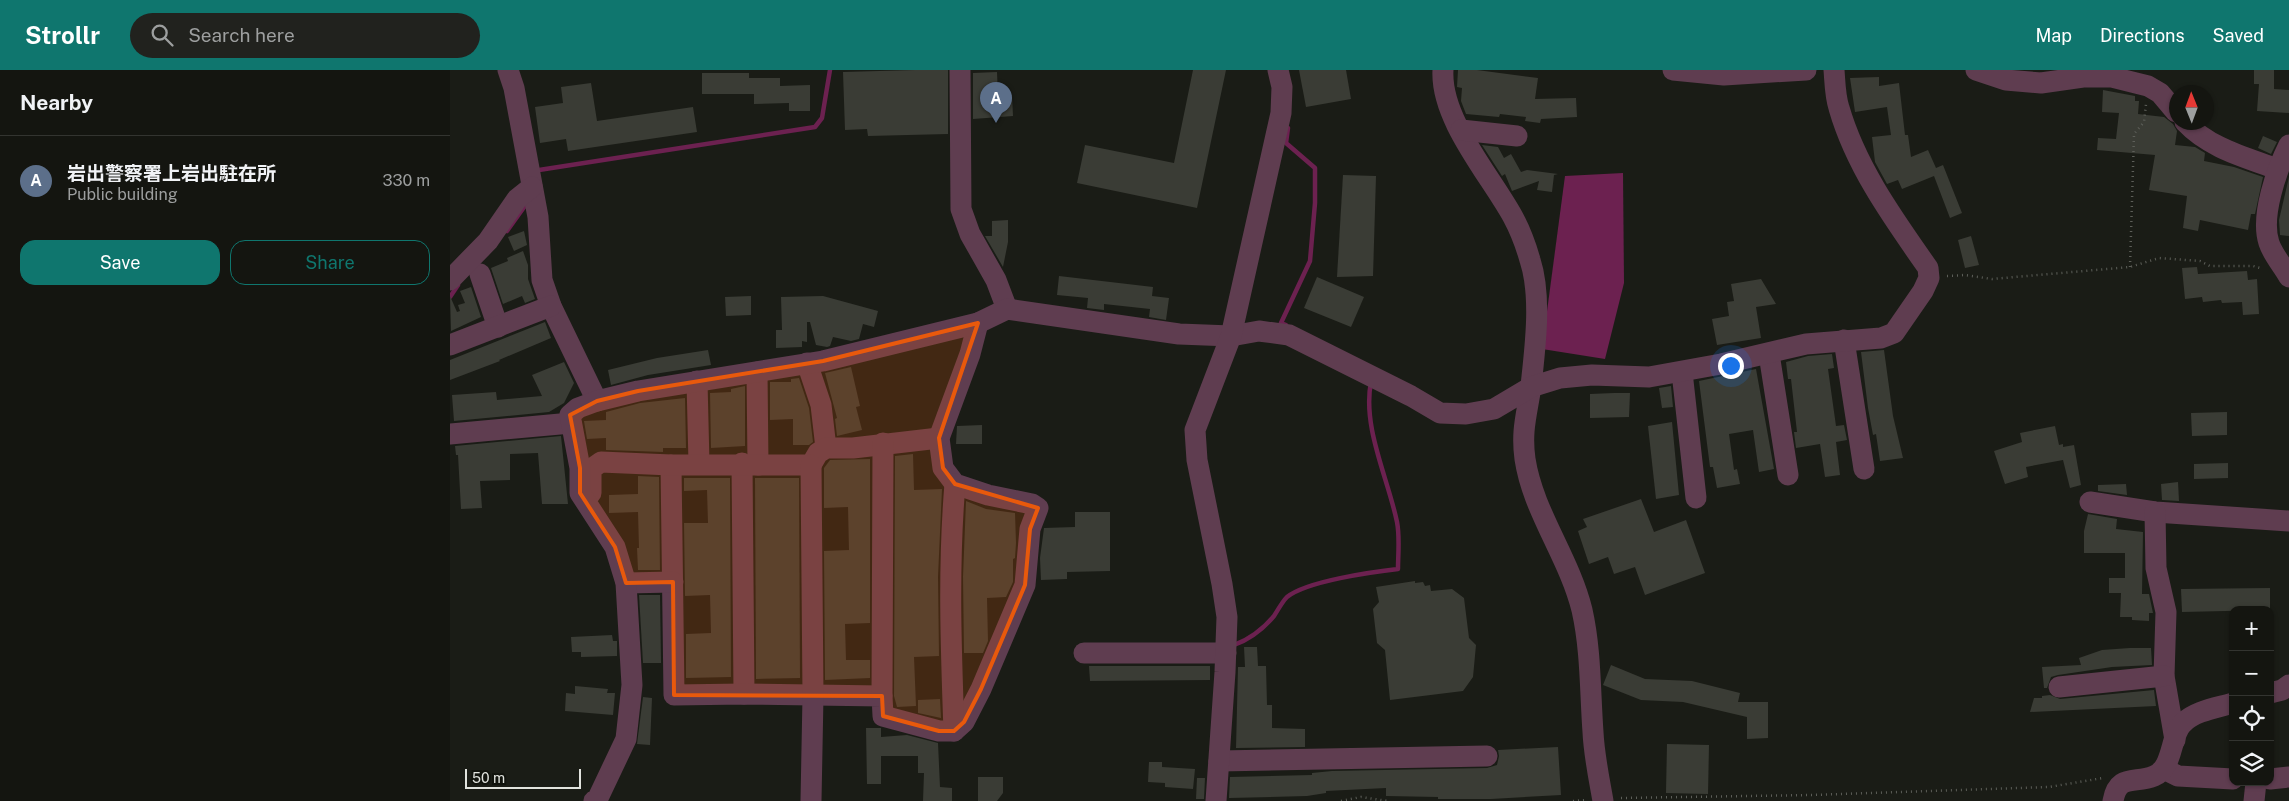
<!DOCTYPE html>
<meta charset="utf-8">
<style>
body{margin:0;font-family:"Public Sans","Noto Sans JP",sans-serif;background:#21221e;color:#f1f3f6}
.controls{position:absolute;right:15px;bottom:15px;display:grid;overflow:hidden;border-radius:10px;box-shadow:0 1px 4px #0004}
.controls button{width:45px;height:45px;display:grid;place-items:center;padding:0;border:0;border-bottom:1px solid #333430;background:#141510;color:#f1f3f6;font:25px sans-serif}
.compass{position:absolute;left:1719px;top:15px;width:45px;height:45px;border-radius:50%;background:#141510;box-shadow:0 1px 4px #0004;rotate:359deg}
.scale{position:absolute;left:15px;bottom:12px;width:116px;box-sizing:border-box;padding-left:5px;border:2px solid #e1e3de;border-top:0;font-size:14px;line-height:18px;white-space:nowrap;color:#e1e3de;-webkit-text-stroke:4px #11130d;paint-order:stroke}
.you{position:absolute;left:1280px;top:295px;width:18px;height:18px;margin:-12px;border:4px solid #fff;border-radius:50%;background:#1a73e8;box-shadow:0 0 0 8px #1a73e833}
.badge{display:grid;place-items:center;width:32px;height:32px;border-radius:50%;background:#0f766e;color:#fff;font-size:16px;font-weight:700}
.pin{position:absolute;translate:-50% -41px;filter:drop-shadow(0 1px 2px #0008)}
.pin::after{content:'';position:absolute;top:26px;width:18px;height:15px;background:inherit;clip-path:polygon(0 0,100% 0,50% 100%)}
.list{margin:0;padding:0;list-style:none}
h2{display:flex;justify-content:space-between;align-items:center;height:65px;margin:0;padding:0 20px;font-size:21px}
h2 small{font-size:16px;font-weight:400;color:#9d9f9f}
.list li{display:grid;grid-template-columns:32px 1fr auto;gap:15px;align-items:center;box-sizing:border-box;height:90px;padding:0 20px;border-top:1px solid #333430}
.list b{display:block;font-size:19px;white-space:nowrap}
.list p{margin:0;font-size:16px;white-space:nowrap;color:#9d9f9f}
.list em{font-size:16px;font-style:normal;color:#9d9f9f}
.actions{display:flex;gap:10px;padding:15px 20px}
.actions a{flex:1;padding:11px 0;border:1px solid #0f766e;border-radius:15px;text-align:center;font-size:18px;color:#0f766e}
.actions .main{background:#0f766e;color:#fff}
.icon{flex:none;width:28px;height:28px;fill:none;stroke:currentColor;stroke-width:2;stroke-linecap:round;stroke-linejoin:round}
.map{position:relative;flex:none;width:1839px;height:731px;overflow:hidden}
header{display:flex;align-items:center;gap:30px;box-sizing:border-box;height:70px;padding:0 25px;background:#0f766e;color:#fff}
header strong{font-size:24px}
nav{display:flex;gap:28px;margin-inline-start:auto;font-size:18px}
.search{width:350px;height:45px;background:#21221e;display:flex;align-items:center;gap:12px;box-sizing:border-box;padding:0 18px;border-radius:28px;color:#9d9f9f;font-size:19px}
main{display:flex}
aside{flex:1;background:#141510}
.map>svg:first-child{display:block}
</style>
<header>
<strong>Strollr</strong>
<div class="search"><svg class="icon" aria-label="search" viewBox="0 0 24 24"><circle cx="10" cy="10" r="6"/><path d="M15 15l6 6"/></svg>Search here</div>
<nav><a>Map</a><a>Directions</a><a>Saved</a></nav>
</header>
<main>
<aside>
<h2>Nearby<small></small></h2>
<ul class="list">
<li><span class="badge" style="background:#5c6f8a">A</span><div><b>岩出警察署上岩出駐在所</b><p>Public building</p></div><em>330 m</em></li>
</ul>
<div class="actions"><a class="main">Save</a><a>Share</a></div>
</aside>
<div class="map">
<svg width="1839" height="731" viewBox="0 0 1839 731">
<rect width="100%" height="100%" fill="#1a1c16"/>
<!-- water -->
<path fill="#6c2150" d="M1173 103 1174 213 1155 289 1092 279 1115 106Z"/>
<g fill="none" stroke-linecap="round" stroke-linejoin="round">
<!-- stream -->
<g stroke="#6c2150" stroke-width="4.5">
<path d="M85 102 89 100 365 57 372 48 380 0"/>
<path d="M57 161 77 133"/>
<path d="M0 227 8 215"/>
<path d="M836 255 831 253 860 191 865 133V98L836 73 838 58"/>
<path d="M784 575C800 569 813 559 824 546 828 540 832 532 837 527 857 511 922 502 948 499 948 484 950 467 947 452 938 408 912 357 921 312"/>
</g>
</g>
<!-- building -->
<g fill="#3a3c35">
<path d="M465 0H498V64L418 66 417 59 395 60 393 2Z"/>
<path d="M743 0H776L747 138 627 113 635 75 724 93Z"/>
<path d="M849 0H896L901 29 856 37Z"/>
<path d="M1008 0H1027L1088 8 1085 29 1126 28 1127 47 1091 49 1090 53 1075 51 1076 47 1050 44 1049 47 1016 44 1011 31 1012 18 1007 17Z"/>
<path d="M1804 0H1824V19L1839 20V43L1807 41 1809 14H1804Z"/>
<path d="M547 2 548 26 562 25 563 46 523 49V3Z"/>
<path d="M252 3H299V8H330V16L360 15V41H339V33L304 34V24H252Z"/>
<path d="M1429 7V16L1449 13 1455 65H1458L1461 87 1478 80 1486 98 1493 95 1512 143 1500 148 1484 106 1452 119 1448 110 1437 114 1425 92 1422 67 1441 65 1437 37 1405 42 1400 8Z"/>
<path d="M141 13 147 51 243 37 247 62 118 81 116 69 90 73 85 37 113 33 111 17Z"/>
<path d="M1653 20 1685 26V31H1689L1688 44 1714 47 1723 54 1727 61 1725 75 1745 77 1755 83 1754 91 1784 97 1813 107 1805 144H1801L1798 160 1750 150 1748 161 1733 158 1737 126 1699 120 1705 85 1647 80 1648 68 1666 69 1669 43 1652 42Z"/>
<path d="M1813 66 1827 72 1821 84 1808 78Z"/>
<path d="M1032 75 1048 77 1054 88 1061 84 1071 102 1077 100 1108 104 1104 105 1102 122 1087 120 1089 111 1062 121 1055 104 1052 106Z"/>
<path d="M893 105 926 106 923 206 887 207Z"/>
<path d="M1839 107V166L1830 165 1829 150Z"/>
<path d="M558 150V172L553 197 535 166H542V151Z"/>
<path d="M74 161 77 175 64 181 58 167Z"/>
<path d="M1521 166 1529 195 1515 198 1508 170Z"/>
<path d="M73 181 78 195V209L85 229 75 233 72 226 53 234 41 198 58 191 57 188Z"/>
<path d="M1747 197 1748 204 1797 201 1798 210 1807 209 1809 244 1793 245 1792 232 1772 233 1771 230 1753 232 1752 227 1735 229 1732 198Z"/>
<path d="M609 206 703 217 702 226 719 228 716 250 699 247 700 239 654 234V240L637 238 638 228 607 225Z"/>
<path d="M867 207 914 227 901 257 854 238Z"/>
<path d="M1311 209 1326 234 1306 237 1311 268 1267 275 1262 249 1279 246 1277 232 1284 231 1281 214Z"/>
<path d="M21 217 31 247 1 261 0 226 7 242 10 241 8 235 15 233 10 221Z"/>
<path d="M301 226V245L276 246 275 227Z"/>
<path d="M373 226 428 241 424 257 413 254 409 269 401 271 383 267 380 276 377 277 366 275 360 252H357V272L352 271V277L326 278V260H332L331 227Z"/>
<path d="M95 252 101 268 49 290 50 291 0 310V290Z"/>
<path d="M258 280 261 295 198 305 161 315 158 300 207 288Z"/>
<path d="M1434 280 1443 346 1453 388 1430 391 1426 364 1423 365 1418 338 1411 282Z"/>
<path d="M1382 284 1384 298 1378 299 1386 356 1394 355 1397 370 1386 372 1390 405 1375 407 1370 374 1346 378 1344 362H1347L1341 309H1338L1336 292 1358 286Z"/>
<path d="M114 292 124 313 114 333 99 342 4 351 2 325 46 322 47 330 92 326 82 305Z"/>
<path d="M401 297 410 336 406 337 412 360 387 366 385 349 387 348 375 303Z"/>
<path d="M1306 299 1324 399 1309 402 1303 360 1279 364 1284 400 1287 399 1290 414 1267 418 1263 397H1260L1249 311Z"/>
<path d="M349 308 359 338 363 372 359 375H343V349L320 350V312H341V309Z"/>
<path d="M295 316V376L261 378 260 323 281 322V319Z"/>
<path d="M1221 316 1223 337 1212 338 1209 318Z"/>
<path d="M1164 323H1180L1179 347 1140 348V324Z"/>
<path d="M235 328 236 378H213V382L156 380V368L137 369 134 351 156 350V342L190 333Z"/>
<path d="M1777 342V365L1742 366 1741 343Z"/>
<path d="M1222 352 1229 425 1206 429 1198 356Z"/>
<path d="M532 355V374H506L507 356Z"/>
<path d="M1605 356 1609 375 1613 374V377L1624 375 1631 415 1620 418 1613 390 1576 397 1578 407 1555 414 1544 381 1572 372 1570 363Z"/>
<path d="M111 366 118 434H92L88 383 60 384V410L30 411 32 438 11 439 8 385H6L5 376Z"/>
<path d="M463 384 464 420 492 419 488 507 489 586 464 587 466 636 447 637 444 626 445 386Z"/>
<path d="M420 389V553L395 554 396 590H420V608L375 610 374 481 399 480 398 437 374 438V398L380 390Z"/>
<path d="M1778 393V408L1744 409V394Z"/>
<path d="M188 406 209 407 210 500H188L187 478H189L188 442 159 443V425L188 424Z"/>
<path d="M234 408H280L281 607 236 608V564L261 563 260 525 235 526 234 453H258L257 420 234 421Z"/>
<path d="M305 408H349L350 608 306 609Z"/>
<path d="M1728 412 1729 431 1712 430 1711 414Z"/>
<path d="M1676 414 1677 425 1648 421V415Z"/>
<path d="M1191 429 1204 462 1236 450 1255 503 1195 525 1185 497 1164 504 1158 487 1139 494 1128 461 1137 457 1133 449Z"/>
<path d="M516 431 536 439 565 443 566 473 565 488 563 489V512L556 527 537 528 538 571 533 583H514L513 507Z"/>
<path d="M625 442H660V501L617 502V509L591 510 590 488 594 458 625 457Z"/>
<path d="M1638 444 1667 449 1666 459 1693 462 1692 524H1699L1703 543H1699V551L1682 550V547H1670L1671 523H1659V508H1675V483H1634V461Z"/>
<path d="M965 511V513L973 512 975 516 980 515 981 521 1002 519 1014 528 1019 568 1026 575 1023 607 1013 621 940 630 935 580 927 573 923 539 929 532 926 517Z"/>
<path d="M1820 518V540L1732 542 1731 519Z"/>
<path d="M189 525H210L211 593H193Z"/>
<path d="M162 565 163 571H167V586L131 587V582H122L121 567Z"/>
<path d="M794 577H807L808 596H816L817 635H822V658L855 659V677L786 678 788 597H795Z"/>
<path d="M1680 578H1701L1702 595 1662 597 1608 605 1601 607 1597 618H1594L1592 597 1631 595 1629 588 1652 580Z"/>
<path d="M1161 595 1195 609 1242 611 1290 623 1288 632H1318V668L1297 669V647L1233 632 1191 630 1153 615Z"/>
<path d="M639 596H760V610L640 611Z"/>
<path d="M125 616 158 619 157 623H165L163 645 115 641 116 623 125 624Z"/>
<path d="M1704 620 1706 636 1580 642 1584 628H1592V626L1600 625 1610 629Z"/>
<path d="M193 627 202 628 200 675 187 674Z"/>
<path d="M490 629 491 648 468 643V630Z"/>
<path d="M416 658H431V667L457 665 488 673 490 717 502 718V731H473L474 703H468V686H431V714H417Z"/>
<path d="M1217 674 1259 675 1258 724 1216 723Z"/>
<path d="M1108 677 1111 725 1041 729H988V727L936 726V718L876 721V723L857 726 779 728 780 707 862 705V703L882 701 1037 698 1047 695 1049 686 1048 680Z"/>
<path d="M699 692H712V697L745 699 743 719 715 717V713L698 712Z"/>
<path d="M528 707H553V723L547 731H528Z"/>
<path d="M747 708H755L754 729H746Z"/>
</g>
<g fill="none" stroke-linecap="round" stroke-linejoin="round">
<!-- path -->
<g stroke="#5d5f59" stroke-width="2.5" stroke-dasharray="1 4" stroke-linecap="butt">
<path d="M1680 197 1684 64 1694 52 1696 34"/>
<path d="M1497 206 1515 205 1542 209 1680 197 1709 188 1750 191 1760 196H1803L1810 198"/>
<path d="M1171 728 1361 725 1599 717 1653 708"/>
<path d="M891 731 911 727 938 731"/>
<path d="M1123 731 1136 730"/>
</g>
<!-- minor -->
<g stroke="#5f3d50" stroke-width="21">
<path d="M58 0 64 18 88 147 92 210 101 236 147 331"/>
<path d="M510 0 511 139 520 164 546 210 557 239"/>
<path d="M993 0C990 49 1040 105 1063 147 1070 160 1076 176 1080 190 1092 227 1085 278 1081 316 1077 344 1071 360 1075 389 1083 442 1119 487 1132 540 1141 580 1140 621 1143 662 1144 685 1149 708 1153 731"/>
<path d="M1223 0 1274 5 1356 0"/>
<path d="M1526 0 1556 10 1591 13 1633 7H1662L1698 16 1710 23 1726 42"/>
<path d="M1735 52C1759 78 1795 87 1827 99"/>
<path d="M1011 60 1067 66"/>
<path d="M1839 75C1827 99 1810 146 1819 173 1823 185 1833 196 1839 207"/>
<path d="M30 204 48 257"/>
<path d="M0 210 38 171 67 129 82 117"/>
<path d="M1394 270 1414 399"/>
<path d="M0 275 101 236"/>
<path d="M1319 284 1338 405"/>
<path d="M357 293 371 335 376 378"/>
<path d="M307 302 308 395"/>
<path d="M1232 302 1246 428"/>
<path d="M247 311 249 394"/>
<path d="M0 364 121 353"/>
<path d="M292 393 294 624"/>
<path d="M221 395 224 625 294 624 432 626 433 646 489 661H504L514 652 531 619 575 515 580 459 588 438 582 434 538 425 505 414 493 398 489 368 520 284 528 253"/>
<path d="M141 423V399L151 392 221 395H361L368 383 376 378H403L489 368"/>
<path d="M1640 432 1705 442 1839 451"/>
<path d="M1705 442 1706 498 1716 542 1714 606 1725 670"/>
<path d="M176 513 223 512"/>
<path d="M634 583H776"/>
<path d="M1609 617 1714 606"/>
<path d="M1820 623 1832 620 1839 615"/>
<path d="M432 626 433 373"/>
<path d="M504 661C501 579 498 496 505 414"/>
<path d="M769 691 1037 686"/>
<path d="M1714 699 1728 706 1783 709"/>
<path d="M1820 709 1839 707"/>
<path d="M144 731 148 728 176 669 182 615 176 513 165 477 130 423V398L120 345 128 338 147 331 188 321 373 291 528 253 557 239 729 264 781 266 809 261 839 265 961 326 990 343 1016 344 1044 339 1081 317 1110 308 1142 305 1199 307 1271 294 1356 274 1431 268 1444 263 1473 221 1479 208 1478 198C1443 148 1406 97 1389 38 1385 26 1385 12 1384 0"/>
<path d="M361 731 363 626 361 395"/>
<path d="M766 731 775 602 777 547 772 514 747 390 745 360 781 266 831 43 832 17 828 0"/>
<path d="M1663 731C1668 703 1685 714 1704 706 1724 698 1720 664 1733 653 1745 641 1766 638 1783 633"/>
<path d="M1804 731 1806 712"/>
</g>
</g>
<!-- marked area -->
<path fill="#e8590c" fill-opacity="0.2" stroke="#e8590c" stroke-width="4" stroke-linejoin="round" d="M528 253 489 368 493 398 505 414 588 438 580 459 575 515 531 619 514 652 504 661H489L433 646 432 626 224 625 223 512 176 513 165 477 130 423V398L120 345 147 331 188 321 373 291Z"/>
</svg>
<div class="controls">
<button>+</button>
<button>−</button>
<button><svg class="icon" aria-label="locate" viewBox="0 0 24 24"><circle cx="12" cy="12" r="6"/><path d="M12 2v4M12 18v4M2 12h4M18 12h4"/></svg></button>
<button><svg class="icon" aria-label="layers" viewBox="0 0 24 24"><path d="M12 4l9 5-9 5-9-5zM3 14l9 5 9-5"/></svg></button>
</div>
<svg class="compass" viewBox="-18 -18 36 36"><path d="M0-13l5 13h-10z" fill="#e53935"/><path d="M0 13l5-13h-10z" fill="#9d9f9f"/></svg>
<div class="scale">50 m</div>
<div class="you"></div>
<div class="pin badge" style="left:546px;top:53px;background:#5c6f8a">A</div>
</div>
</main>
